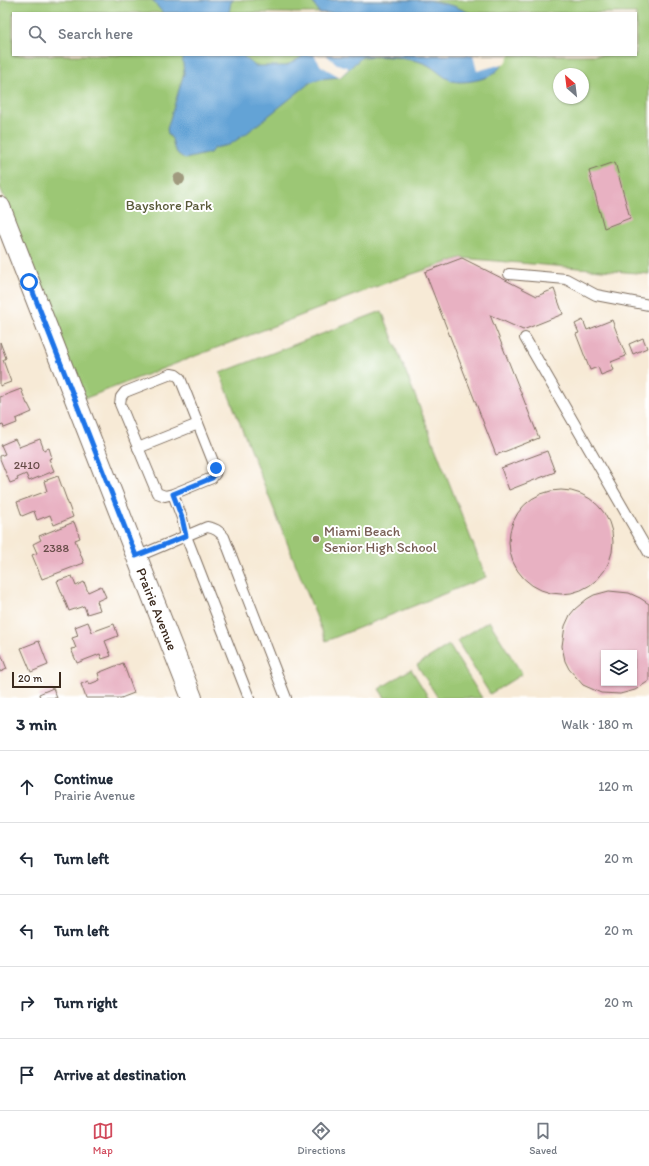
<!DOCTYPE html>
<meta charset="utf-8">
<style>
body{margin:0;font-family:Itim,sans-serif;background:#f6f6f7;color:#1f2937}
.controls{position:absolute;right:12px;bottom:12px;display:grid;overflow:hidden;border-radius:0px;box-shadow:0 1px 3px #0004}
.controls button{width:36px;height:36px;display:grid;place-items:center;padding:0;border:0;border-bottom:1px solid #e0e1e3;background:#fff;color:#1f2937;font:20px sans-serif}
.compass{position:absolute;left:553px;top:68px;width:36px;height:36px;border-radius:50%;background:#fff;box-shadow:0 1px 3px #0004;rotate:332deg}
.scale{position:absolute;left:12px;bottom:10px;width:49px;box-sizing:border-box;padding-left:4px;border:2px solid #3b2a1e;border-top:0;font-size:11px;line-height:14px;white-space:nowrap;color:#3b2a1e;-webkit-text-stroke:3px #fff;paint-order:stroke}
.stop{position:absolute;width:12px;height:12px;margin:-9px;border:3px solid #1a73e8;border-radius:50%;background:#fff}
.stop.end{background:#1a73e8;border-color:#fff;box-shadow:0 1px 4px #0008}
.list{margin:0;padding:0;list-style:none}
h2{display:flex;justify-content:space-between;align-items:center;height:52px;margin:0;padding:0 16px;font-size:17px}
h2 small{font-size:13px;font-weight:400;color:#747a83}
.list li{display:grid;grid-template-columns:26px 1fr auto;gap:12px;align-items:center;box-sizing:border-box;height:72px;padding:0 16px;border-top:1px solid #e0e1e3}
.list b{display:block;font-size:15px;white-space:nowrap}
.list p{margin:0;font-size:13px;white-space:nowrap;color:#747a83}
.list em{font-size:13px;font-style:normal;color:#747a83}
.icon{flex:none;width:22px;height:22px;fill:none;stroke:currentColor;stroke-width:2;stroke-linecap:round;stroke-linejoin:round}
.map{position:relative;flex:none;width:649px;height:698px;overflow:hidden}
.search{position:absolute;background:#fff;box-shadow:0 1px 3px #0004;left:12px;right:12px;top:12px;height:44px;display:flex;align-items:center;gap:10px;box-sizing:border-box;padding:0 14px;border-radius:0px;color:#747a83;font-size:15px}
.sheet{height:412px;background:#fff}
nav{display:flex;justify-content:space-around;align-items:center;box-sizing:border-box;height:56px;border-top:1px solid #e0e1e3;background:#fff;font-size:11px;color:#747a83}
nav a{display:grid;justify-items:center;gap:2px}
nav .on{color:#d1495b}
.map>svg:first-child{display:block}
</style>
<div class="map">
<svg width="649" height="698" viewBox="0 0 649 698">
<rect width="100%" height="100%" fill="#fff"/>
<filter id="ink" filterUnits="userSpaceOnUse"><feTurbulence type="fractalNoise" baseFrequency=".025" numOctaves="2"/><feDisplacementMap in="SourceGraphic" scale="8" xChannelSelector="R" yChannelSelector="G"/><feConvolveMatrix kernelMatrix="1 2 1 2 8 2 1 2 1" color-interpolation-filters="sRGB"/></filter>
<filter id="wash" filterUnits="userSpaceOnUse"><feTurbulence type="fractalNoise" baseFrequency=".012" numOctaves="4" result="noise"/><feDisplacementMap in="SourceGraphic" scale="16" xChannelSelector="R" yChannelSelector="G"/><feGaussianBlur stdDeviation="0.9" result="paint"/><feColorMatrix in="noise" values="0 0 0 0 0 0 0 0 0 0 0 0 0 0 0 0 0 1.4 0 .05"/><feComposite in="paint" operator="in"/></filter>
<g filter="url(#wash)">
<rect width="100%" height="100%" fill="#f7ead6"/>
<!-- green -->
<g fill="#9cc774" stroke="#6c7849" fill-rule="evenodd">
<path d="M1 0H649V274L461 258 391 281 86 398 83 397 0 187V9ZM13 13H636V55H13ZM559 74H583V98H559Z"/>
<path d="M382 311 486 577 326 641 220 373Z"/>
<path d="M489 621 522 674 490 694 457 641Z"/>
<path d="M449 645 482 698H438L417 665Z"/>
<path d="M411 669 429 698H385L379 689Z"/>
</g>
<!-- water -->
<g fill="#63a3d6" stroke="#4f667a">
<path d="M152 0H234L231 2 229 13H163Z"/>
<path d="M311 0H428L454 6 470 13H318V10Z"/>
<path d="M182 55H242L255 66H286L305 55H508C505 61 499 70 493 74 484 80 462 84 452 81 442 77 435 68 426 64 406 56 383 56 362 57L340 77 319 79 311 82 247 133 229 145 214 148 210 153 185 159 178 154 174 148 172 139 168 134 167 129 184 73Z"/>
</g>
<!-- pier -->
<g fill="#f7ead6">
<path d="M314 55H326L337 64 349 68 340 77 321 66Z"/>
<path d="M473 55H510L506 63 477 71Z"/>
</g>
<g id="blocks">
<!-- building -->
<g fill="#e8b1c2" fill-rule="evenodd">
<path d="M615 162 630 218 604 228 589 171Z"/>
<path d="M462 258 537 296 554 289 563 314 523 330 490 315 539 438 496 455 425 272Z"/>
<path d="M583 320 587 330 612 320 626 356 611 362 614 370 601 375 598 367 590 370 576 334 579 333 575 324Z"/>
<path d="M643 338 647 348 633 354 629 344Z"/>
<path d="M0 342 6 358 3 360 11 382 0 386Z"/>
<path d="M21 389 27 404H28L32 412 16 419 17 423 4 428 3 425 0 426V397Z"/>
<path d="M15 439 19 447 40 439 44 450 49 448 52 458 49 459 54 471 29 481 26 474 17 478 18 480 10 483 0 459V456L5 454 1 445Z"/>
<path d="M547 451 555 472 509 490 501 468Z"/>
<path d="M58 476 73 517 54 525 50 515 37 520 34 511 22 516 17 502 47 491 44 481Z"/>
<circle cx="561" cy="542" r="52"/>
<path d="M74 522 80 538 75 540 84 563 42 579 32 555 37 553 33 544 41 540 39 536Z"/>
<path d="M72 576 76 586 84 582 88 592 101 586 106 597 97 601 100 610 87 614 84 606 69 611 57 581Z"/>
<path d="M609 591 629 593 640 598 649 604V681L635 690 620 694 601 693 583 685 569 669 565 661 562 646 565 626 570 615 575 609 587 599 594 595ZM604 653H634V683H604Z"/>
<path d="M88 622 92 632 114 624 118 636 105 641 111 656 102 659 100 654 77 663 71 649 76 648 72 638 78 636 75 627Z"/>
<path d="M39 641 48 665 31 672 21 648Z"/>
<path d="M1 654 7 669 0 672V655Z"/>
<path d="M123 663 134 693 121 698H86L81 684 88 681 90 684 100 680 98 673Z"/>
<path d="M53 688 57 698H40L39 694Z"/>
</g>
</g>
</g>
<g filter="url(#ink)">
<use href="#blocks" fill-opacity="0" stroke="#7d6d5e" stroke-width="1"/>
<g fill="none" stroke-linecap="round" stroke-linejoin="round">
<defs>
<g id="lane">
<path d="M509 274 566 279 596 295 649 305"/>
<path d="M525 338 649 553"/>
<path d="M138 448 198 424"/>
<path d="M173 494 212 478 215 474 216 469 180 378 176 375 171 374 125 392 121 397 120 404 157 493 165 496 173 494 182 518 186 536 249 698"/>
<path d="M136 557 207 527C215 528 219 531 224 537L286 698"/>
</g>
<path id="street" d="M0 207 192 698"/>
</defs>
<!-- lane casing -->
<use href="#lane" stroke="#7d6d5e" stroke-width="12"/>
<!-- street casing -->
<use href="#street" stroke="#7d6d5e" stroke-width="22"/>
<!-- lane -->
<use href="#lane" stroke="#fff" stroke-width="10"/>
<!-- street -->
<use href="#street" stroke="#fff" stroke-width="20"/>
</g>
<!-- trees -->
<circle fill="#a09a7f" cx="179" cy="179" r="6"/>
</g>
<g fill="none" stroke-linecap="round" stroke-linejoin="round" filter="url(#ink)">
<!-- route -->
<path stroke="#1a73e8" stroke-width="5" d="M29 282 136 556 186 536 182 518 173 494 212 478 215 474 216 468"/>
</g>
<!-- markers -->
<circle fill="#8d6e63" stroke="#fff" stroke-width="1.5" cx="316" cy="539" r="4"/>
<g text-anchor="middle" stroke-width="4" stroke-linejoin="round" paint-order="stroke">
<!-- number labels -->
<g font-size="12" fill="#664c47">
<text x="27" y="469">2410</text>
<text x="56" y="552">2388</text>
</g>
<!-- park labels -->
<g font-size="14" fill="#585938" stroke="#fff">
<text x="169" y="210">Bayshore Park</text>
</g>
<!-- education labels -->
<g font-size="14" fill="#785e54" stroke="#fff" text-anchor="start">
<text x="324" y="536">Miami Beach<tspan x="324" dy="16">Senior High School</tspan></text>
</g>
<!-- street labels -->
<g font-size="14" fill="#3b2a1e" stroke="#fff">
<text transform="translate(157 609) rotate(68)" y="5">Prairie Avenue</text>
</g>
</g>
</svg>
<div class="controls">
<button><svg class="icon" aria-label="layers" viewBox="0 0 24 24"><path d="M12 4l9 5-9 5-9-5zM3 14l9 5 9-5"/></svg></button>
</div>
<svg class="compass" viewBox="-18 -18 36 36"><path d="M0-13l5 13h-10z" fill="#e53935"/><path d="M0 13l5-13h-10z" fill="#747a83"/></svg>
<div class="scale">20 m</div>
<div class="stop" style="left:29px;top:282px"></div>
<div class="stop end" style="left:216px;top:468px"></div>
<div class="search"><svg class="icon" aria-label="search" viewBox="0 0 24 24"><circle cx="10" cy="10" r="6"/><path d="M15 15l6 6"/></svg>Search here</div>
</div>
<section class="sheet">
<h2>3 min<small>Walk · 180 m</small></h2>
<ul class="list">
<li><svg class="icon" aria-label="ahead" viewBox="0 0 24 24"><path d="M12 20V5M6 11l6-6 6 6"/></svg><div><b>Continue</b><p>Prairie Avenue</p></div><em>120 m</em></li>
<li><svg class="icon" aria-label="left" viewBox="0 0 24 24"><path d="M17 20v-9H6M10 6l-5 5 5 5"/></svg><div><b>Turn left</b></div><em>20 m</em></li>
<li><svg class="icon" aria-label="left" viewBox="0 0 24 24"><path d="M17 20v-9H6M10 6l-5 5 5 5"/></svg><div><b>Turn left</b></div><em>20 m</em></li>
<li><svg class="icon" aria-label="right" viewBox="0 0 24 24"><path d="M7 20v-9h11M14 6l5 5-5 5"/></svg><div><b>Turn right</b></div><em>20 m</em></li>
<li><svg class="icon" aria-label="arrive" viewBox="0 0 24 24"><path d="M6 21V4h12l-3 4 3 4H6"/></svg><div><b>Arrive at destination</b></div></li>
</ul>
</section>
<nav>
<a class="on"><svg class="icon" aria-label="map" viewBox="0 0 24 24"><path d="M3 6l6-2 6 2 6-2v14l-6 2-6-2-6 2zM9 4v14M15 6v14"/></svg>Map</a>
<a><svg class="icon" aria-label="directions" viewBox="0 0 24 24"><path d="M12 3l9 9-9 9-9-9zM9 14v-3h6M13 9l2 2-2 2"/></svg>Directions</a>
<a><svg class="icon" aria-label="saved" viewBox="0 0 24 24"><path d="M7 4h10v16l-5-4-5 4z"/></svg>Saved</a>
</nav>
